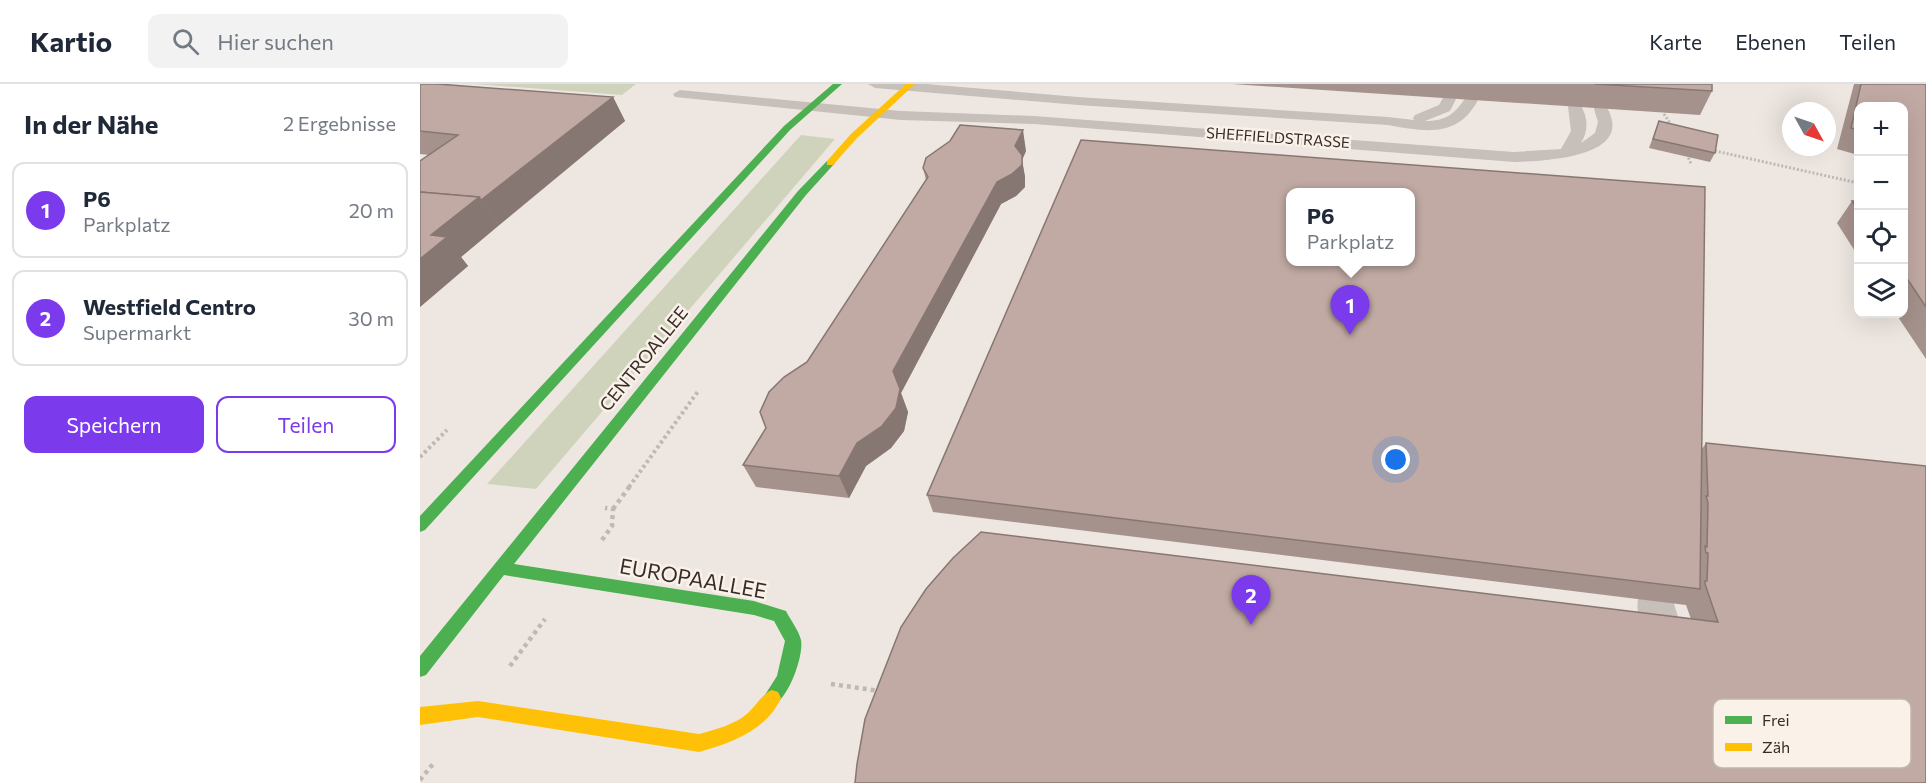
<!DOCTYPE html>
<html lang="de">
<meta charset="utf-8">
<style>
body{margin:0;font-family:Commissioner,sans-serif;background:#f2f2f3;color:#1f2937}
.controls{position:absolute;right:18px;top:18px;display:grid;overflow:hidden;border-radius:12px;box-shadow:0 6px 24px #0002}
.controls button{width:54px;height:54px;display:grid;place-items:center;padding:0;border:0;border-bottom:2px solid #e0e1e3;background:#fff;color:#1f2937;font:30px sans-serif}
.compass{position:absolute;left:1362px;top:18px;width:54px;height:54px;border-radius:50%;background:#fff;box-shadow:0 6px 24px #0002;rotate:130deg}
.you{position:absolute;left:976px;top:376px;width:21px;height:21px;margin:-15px;border:4px solid #fff;border-radius:50%;background:#1a73e8;box-shadow:0 0 0 9px #1a73e833}
.badge{display:grid;place-items:center;width:39px;height:39px;border-radius:50%;background:#7c3aed;color:#fff;font-size:20px;font-weight:700}
.pin{position:absolute;translate:-50% -50px;filter:drop-shadow(0 2px 3px #0008)}
.pin::after{content:'';position:absolute;top:32px;width:21px;height:18px;background:inherit;clip-path:polygon(0 0,100% 0,50% 100%)}
.popup{position:absolute;left:866px;top:104px;width:129px;height:78px;box-sizing:border-box;display:grid;place-content:center;border-radius:12px;background:#fff;filter:drop-shadow(0 2px 4px #0005);font-size:20px;white-space:nowrap;color:#747a83}
.popup b{font-size:22px;color:#1f2937}
.popup::after{content:'';position:absolute;left:50%;top:100%;margin-left:-12px;border:12px solid transparent;border-top-color:#fff}
.list{margin:0;padding:0;list-style:none}
h2{display:flex;justify-content:space-between;align-items:center;height:78px;margin:0;padding:0 24px;font-size:26px}
h2 small{font-size:20px;font-weight:400;color:#747a83}
.list li{display:grid;grid-template-columns:39px 1fr auto;gap:18px;align-items:center;box-sizing:border-box;height:96px;margin:0 12px 12px;padding:0 12px;border:2px solid #e0e1e3;border-radius:12px}
.list b{display:block;font-size:22px;white-space:nowrap}
.list p{margin:0;font-size:20px;white-space:nowrap;color:#747a83}
.list em{font-size:20px;font-style:normal;color:#747a83}
.actions{display:flex;gap:12px;padding:18px 24px}
.actions a{flex:1;padding:14px 0;border:2px solid #7c3aed;border-radius:12px;text-align:center;font-size:21px;color:#7c3aed}
.actions .main{background:#7c3aed;color:#fff}
.icon{flex:none;width:33px;height:33px;fill:none;stroke:currentColor;stroke-width:2;stroke-linecap:round;stroke-linejoin:round}
.map{position:relative;flex:none;width:1506px;height:699px;overflow:hidden}
header{display:flex;align-items:center;gap:36px;box-sizing:border-box;height:84px;padding:0 30px;background:#fff;border-bottom:2px solid #e0e1e3}
header strong{font-size:28px}
nav{display:flex;gap:33px;margin-inline-start:auto;font-size:21px}
.search{width:420px;height:54px;background:#f2f2f3;display:flex;align-items:center;gap:15px;box-sizing:border-box;padding:0 21px;border-radius:12px;color:#747a83;font-size:22px}
main{display:flex}
aside{flex:1;background:#fff}
.map>svg:first-child{display:block}
</style>
<header>
<strong>Kartio</strong>
<div class="search"><svg class="icon" aria-label="search" viewBox="0 0 24 24"><circle cx="10" cy="10" r="6"/><path d="M15 15l6 6"/></svg>Hier suchen</div>
<nav><a>Karte</a><a>Ebenen</a><a>Teilen</a></nav>
</header>
<main>
<aside>
<h2>In der Nähe<small>2 Ergebnisse</small></h2>
<ul class="list">
<li><span class="badge">1</span><div><b>P6</b><p>Parkplatz</p></div><em>20 m</em></li>
<li><span class="badge">2</span><div><b>Westfield Centro</b><p>Supermarkt</p></div><em>30 m</em></li>
</ul>
<div class="actions"><a class="main">Speichern</a><a>Teilen</a></div>
</aside>
<div class="map">
<svg width="1506" height="699" viewBox="0 0 1506 699">
<rect width="100%" height="100%" fill="#eee7e1"/>
<!-- green -->
<g fill="#d0d3bb">
<path d="M54 0H216L202 11Z"/>
<path d="M381 51 415 55 116 405 67 400Z"/>
</g>
<g fill="none" stroke-linecap="round" stroke-linejoin="round">
<!-- path-far2 -->
<g stroke="#bfb8b3" stroke-width="3" stroke-dasharray="2 2" stroke-linecap="butt">
<path d="M1244 30 1253 44"/>
<path d="M1291 66 1438 99"/>
<path d="M1267 70 1271 80"/>
</g>
<!-- path-far1 -->
<g stroke="#bfb8b3" stroke-width="4" stroke-dasharray="3 3" stroke-linecap="butt">
<path d="M0 373 27 346"/>
<path d="M209 403 279 306"/>
</g>
<!-- path -->
<g stroke="#bfb8b3" stroke-width="4.5" stroke-dasharray="4 4" stroke-linecap="butt">
<path d="M193 425 210 402"/>
<path d="M182 456 192 442 193 425 185 424"/>
<path d="M90 582 125 535"/>
<path d="M411 600 460 607"/>
<path d="M0 696 13 680"/>
</g>
<!-- lane -->
<g fill="#c7bfba" fill-rule="evenodd">
<path d="M448 0H506L658 13 968 33 994 36 993 34 995 31 1019 21 1024 12H1034L1036 15 1030 27 1005 37C1026 37 1035 30 1046 13H1056L1058 16C1038 54 1005 48 968 41L658 21 455 4Z"/>
<path d="M260 6 481 27 614 32 1094 68 1141 65 1151 47 1148 23 1150 20H1160C1168 33 1169 46 1161 59L1175 49 1178 38 1174 25 1176 22H1186C1218 74 1123 77 1094 78L614 40 481 36 255 13 253 10Z"/>
</g>
<!-- street -->
<path fill="#c7bfba" fill-rule="evenodd" d="M1235 500 1249 505 1265 554 1259 567 1245 572 1231 567C1222 548 1212 524 1221 505Z"/>
<!-- fast -->
<g fill="#4caf50" fill-rule="evenodd">
<path d="M413 0H422L370 46 5 446 0 448V432L364 42Z"/>
<path d="M407 77 415 79 386 111 94 480 334 517 366 527C370 535 379 547 381 556 384 572 368 616 352 622L346 620 343 614 357 592 365 557 354 537 334 531 84 491 6 591 0 593V572L378 107Z"/>
</g>
<!-- slow -->
<g fill="#ffc107" fill-rule="evenodd">
<path d="M486 0H495L437 54 413 81H407V77L431 50Z"/>
<path d="M352 606 358 608 361 614C346 647 311 659 279 668L58 633 0 641V623L58 617 279 650C297 645 314 641 328 629 336 622 342 610 352 606Z"/>
</g>
</g>
<!-- wall -->
<g fill="#a6928c">
<path d="M0 0 193 13 205 37 41 173 48 182 0 223V77L9 71 0 70Z"/>
<path d="M812 0H1292V7L1280 31Z"/>
<path d="M1434 0H1506V275L1476 230H1484V22H1438V71L1417 65Z"/>
<path d="M1239 37 1295 69 1290 78 1229 64Z"/>
<path d="M606 67 602 76 605 93V103L596 112 581 120 481 309 488 328 484 347 471 364 446 382 429 414 336 403 323 381 387 278 506 96 503 84Z"/>
<path d="M1432 117H1438V172L1417 139Z"/>
<path d="M1286 359 1506 699 1271 535 1266 521 513 428 507 411 1282 365Z"/>
</g>
<!-- shaded-wall -->
<g fill="#877772">
<path d="M193 13 205 37 79 141 61 116Z"/>
<path d="M603 46 606 67 602 76 605 93V103L596 112 581 120 481 309 488 328 484 347 471 364 446 382 429 414 419 392 473 287Z"/>
<path d="M59 113 79 141 41 173 48 182 0 223V175L11 151Z"/>
</g>
<!-- building -->
<g fill="#c1aaa3" stroke="#877772" stroke-width="1.5" fill-rule="evenodd">
<path d="M0 0H17L193 13 61 116 59 113 0 108V77L38 51 0 47Z"/>
<path d="M1175 0H1292V7Z"/>
<path d="M1441 0H1506V223L1484 190V22H1438V46L1431 44Z"/>
<path d="M1239 37 1298 51 1295 69 1233 55Z"/>
<path d="M540 41 603 46 595 62 602 71V81L592 90 577 98 473 287 480 305 476 324 462 342 437 359 419 392 323 381 346 344 340 328 349 308 364 293 387 278 508 93 503 84 506 74 530 57Z"/>
<path d="M661 56 1285 103 1280 505 507 411ZM870 108H990V177H870Z"/>
<path d="M0 108 59 113 11 151 27 153 0 175Z"/>
<path d="M1432 117H1438V126Z"/>
<path d="M1286 359 1506 382V699H435L437 680 445 635 481 543 506 505 533 474 561 448 1298 538 1285 500V497H1287L1288 469H1286L1285 462 1287 463 1288 419 1286 412H1288Z"/>
</g>
<g text-anchor="middle" stroke-width="5" stroke-linejoin="round" paint-order="stroke">
<!-- far-street labels -->
<g font-size="15" fill="#382c28" stroke="#faf1e9">
<text transform="translate(858 54) rotate(4)" y="5">SHEFFIELDSTRASSE</text>
</g>
<!-- street labels -->
<g font-size="18" fill="#382c28" stroke="#faf1e9">
<text transform="translate(224 275) rotate(-51)" y="6">CENTROALLEE</text>
</g>
<!-- near-street labels -->
<g font-size="21" fill="#382c28" stroke="#faf1e9">
<text transform="translate(273 495) rotate(10)" y="7">EUROPAALLEE</text>
</g>
</g>
<!-- legend -->
<rect x="1293" y="615" width="198" height="69" rx="9" fill="#faf1e9" stroke="#c0b6af" stroke-width="1.5"/>
<rect x="1305" y="632" width="27" height="8" fill="#4caf50"/>
<rect x="1305" y="659" width="27" height="8" fill="#ffc107"/>
<g font-size="16" fill="#382c28">
<text x="1342" y="642">Frei</text>
<text x="1342" y="669">Zäh</text>
</g>
</svg>
<div class="controls">
<button>+</button>
<button>−</button>
<button><svg class="icon" aria-label="locate" viewBox="0 0 24 24"><circle cx="12" cy="12" r="6"/><path d="M12 2v4M12 18v4M2 12h4M18 12h4"/></svg></button>
<button><svg class="icon" aria-label="layers" viewBox="0 0 24 24"><path d="M12 4l9 5-9 5-9-5zM3 14l9 5 9-5"/></svg></button>
</div>
<svg class="compass" viewBox="-18 -18 36 36"><path d="M0-13l5 13h-10z" fill="#e53935"/><path d="M0 13l5-13h-10z" fill="#747a83"/></svg>
<div class="you"></div>
<div class="pin badge" style="left:930px;top:251px">1</div>
<div class="popup"><b>P6</b>Parkplatz</div>
<div class="pin badge" style="left:831px;top:541px">2</div>
</div>
</main>
